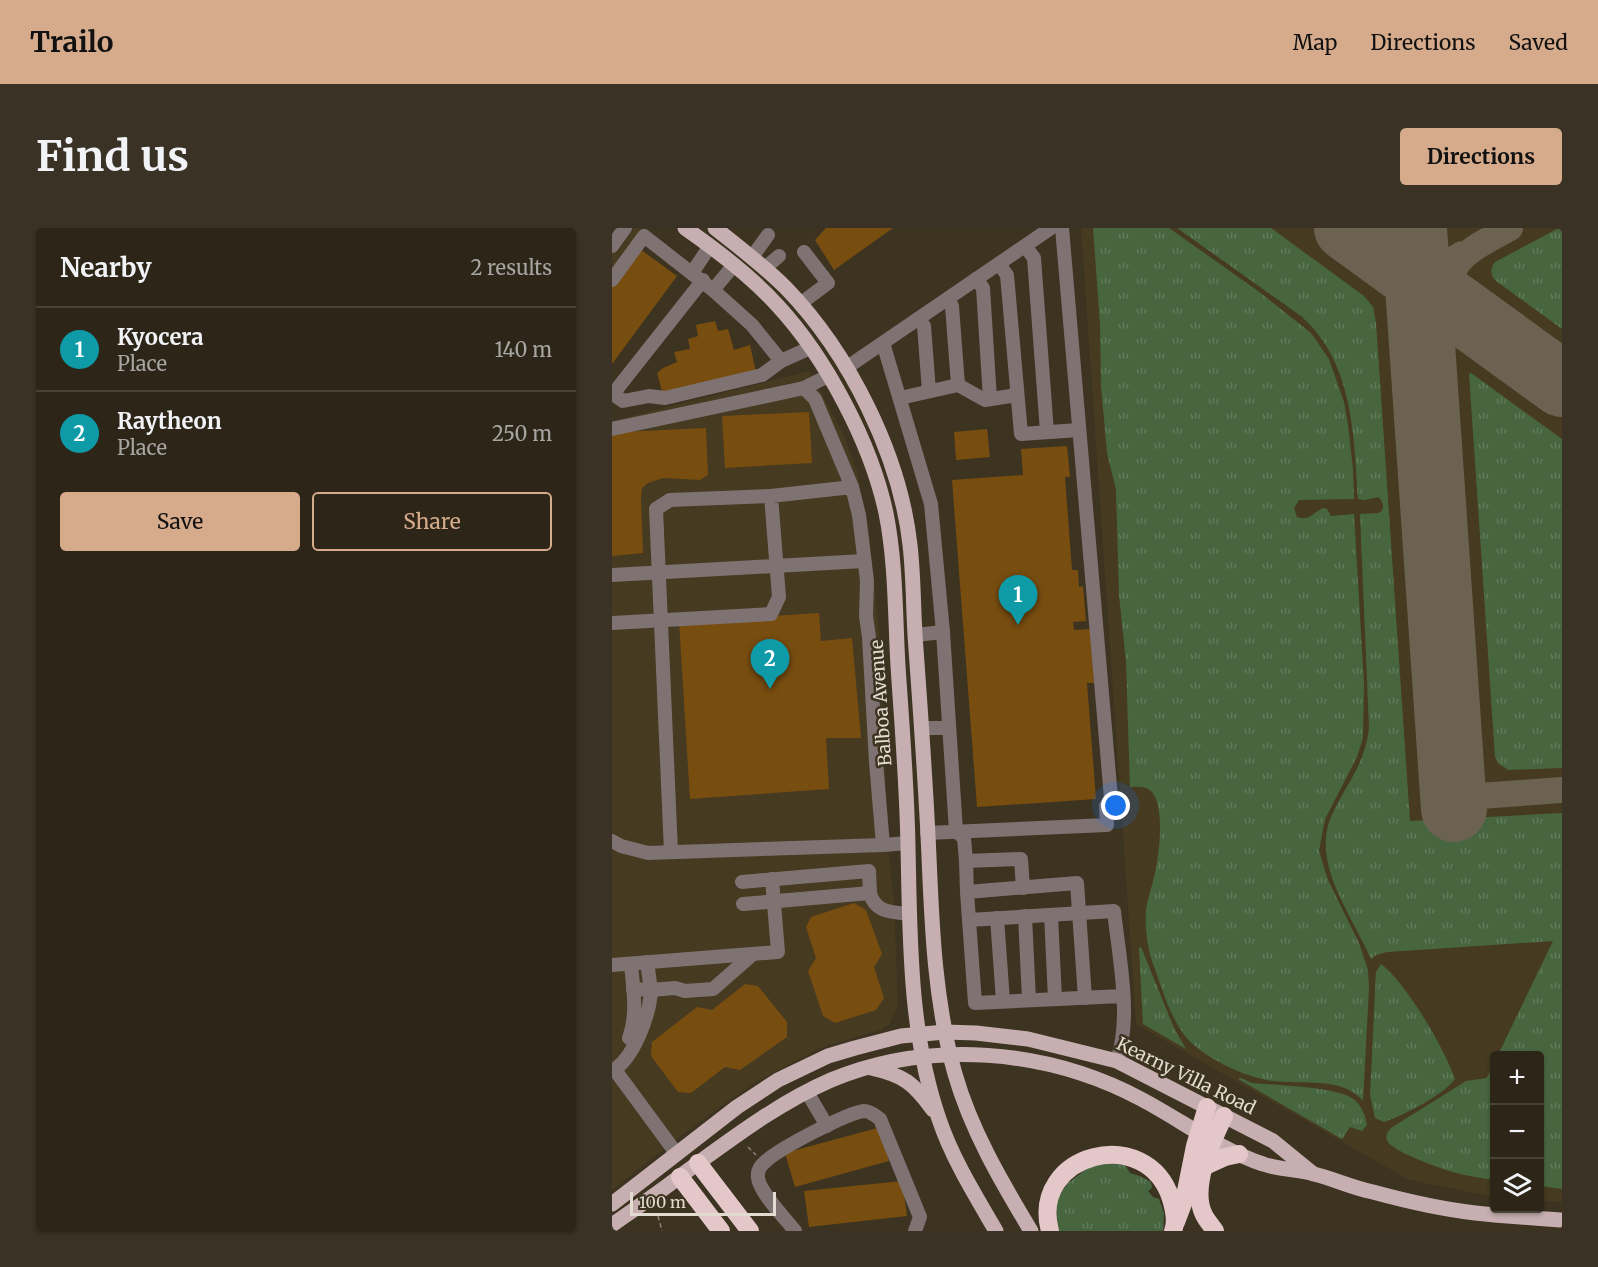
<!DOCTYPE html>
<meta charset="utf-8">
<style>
body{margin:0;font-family:Merriweather,serif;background:#393225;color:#f1f3f6}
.controls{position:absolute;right:18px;bottom:18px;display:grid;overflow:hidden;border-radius:6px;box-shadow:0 2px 4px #0004}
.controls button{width:54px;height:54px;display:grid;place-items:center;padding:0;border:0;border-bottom:2px solid #484337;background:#2d2618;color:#f1f3f6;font:30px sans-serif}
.scale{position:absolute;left:18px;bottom:15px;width:146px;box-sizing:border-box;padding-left:6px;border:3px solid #e1dbd0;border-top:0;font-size:16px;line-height:21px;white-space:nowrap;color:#e1dbd0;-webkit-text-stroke:4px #3c3320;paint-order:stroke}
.you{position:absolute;left:504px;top:578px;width:21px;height:21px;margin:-15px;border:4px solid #fff;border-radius:50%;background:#1a73e8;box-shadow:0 0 0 9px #1a73e833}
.badge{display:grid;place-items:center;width:39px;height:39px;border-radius:50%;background:#d6ab8b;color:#fff;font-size:20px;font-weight:700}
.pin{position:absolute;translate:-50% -50px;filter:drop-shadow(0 2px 3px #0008)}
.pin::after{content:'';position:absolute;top:32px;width:21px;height:18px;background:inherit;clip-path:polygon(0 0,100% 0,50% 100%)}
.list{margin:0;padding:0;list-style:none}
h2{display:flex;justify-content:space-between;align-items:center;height:78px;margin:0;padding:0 24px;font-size:26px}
h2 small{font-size:20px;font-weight:400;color:#a7a5a2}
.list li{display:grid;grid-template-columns:39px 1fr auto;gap:18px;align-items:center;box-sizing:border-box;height:84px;padding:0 24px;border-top:2px solid #484337}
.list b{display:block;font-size:22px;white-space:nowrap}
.list p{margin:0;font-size:20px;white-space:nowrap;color:#a7a5a2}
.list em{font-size:20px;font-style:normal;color:#a7a5a2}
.actions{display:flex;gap:12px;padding:18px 24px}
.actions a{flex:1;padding:14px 0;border:2px solid #d6ab8b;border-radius:6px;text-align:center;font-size:21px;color:#d6ab8b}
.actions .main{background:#d6ab8b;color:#111}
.icon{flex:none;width:33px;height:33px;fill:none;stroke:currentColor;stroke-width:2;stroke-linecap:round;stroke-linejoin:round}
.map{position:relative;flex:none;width:950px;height:1003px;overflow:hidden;border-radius:6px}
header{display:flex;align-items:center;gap:36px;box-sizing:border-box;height:84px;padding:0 30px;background:#d6ab8b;color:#111}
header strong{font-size:28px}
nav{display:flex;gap:33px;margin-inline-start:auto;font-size:21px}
.intro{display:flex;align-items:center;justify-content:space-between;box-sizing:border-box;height:144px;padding:0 36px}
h1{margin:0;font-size:42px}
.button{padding:15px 27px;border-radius:6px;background:#d6ab8b;color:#111;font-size:21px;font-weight:700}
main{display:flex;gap:36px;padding:0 36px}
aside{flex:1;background:#2d2618;border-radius:6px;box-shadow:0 2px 4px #0004}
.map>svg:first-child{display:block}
</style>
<header>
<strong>Trailo</strong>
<nav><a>Map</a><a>Directions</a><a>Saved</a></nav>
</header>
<div class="intro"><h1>Find us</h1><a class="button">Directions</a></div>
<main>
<aside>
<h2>Nearby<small>2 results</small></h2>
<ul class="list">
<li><span class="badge" style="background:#0f9aa8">1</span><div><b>Kyocera</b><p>Place</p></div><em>140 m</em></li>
<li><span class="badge" style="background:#0f9aa8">2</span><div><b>Raytheon</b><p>Place</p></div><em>250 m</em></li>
</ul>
<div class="actions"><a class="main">Save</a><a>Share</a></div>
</aside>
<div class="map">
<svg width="950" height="1003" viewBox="0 0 950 1003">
<defs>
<pattern id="grass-tufts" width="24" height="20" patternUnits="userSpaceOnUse" patternTransform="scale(1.5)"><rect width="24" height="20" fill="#476640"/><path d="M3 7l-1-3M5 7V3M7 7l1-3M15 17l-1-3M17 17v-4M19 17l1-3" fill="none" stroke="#617b5b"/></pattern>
</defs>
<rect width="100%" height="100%" fill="#3c3320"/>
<!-- built -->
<g fill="#463a21">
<path d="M0 0H32L0 44Z"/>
<path d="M469 0H950V974L928 973 927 828H882V969L797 952 524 796Z"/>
<path d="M197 143 230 203 245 243 257 301 268 411 277 627 282 672 286 779 277 796 269 802 208 820 144 854 80 899 0 962V193Z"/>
</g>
<!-- grass -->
<g fill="url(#grass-tufts)">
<path d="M481 0H557L646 63 699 105 717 131 732 174 736 197 741 241 742 271 687 272 682 280 685 289C696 294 702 284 711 280L715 281 719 288 742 286 752 456 751 510 745 529 713 591 707 623 716 652 747 715 756 742 757 760 751 873C731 848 689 857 661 853 634 850 590 829 573 808 557 787 549 757 540 733 535 718 533 699 534 683 536 667 543 651 545 634 548 617 553 570 536 561 531 558 524 559 518 559L514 434 507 367 504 262 495 225 489 158 488 96Z"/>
<path d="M565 0H659L752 68 761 79 764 95 798 593 950 585V961L928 958 927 828 886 827 941 713 775 724 764 727 759 731C741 689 699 636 719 589 734 555 752 540 757 500L748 286 766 285 770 283C772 277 771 273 766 269L753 272 746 271C742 206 741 134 689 88Z"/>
<path d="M950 0V101L884 53C878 47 878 41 883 34L945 1Z"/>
<path d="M859 145 950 211V540L896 542 887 536 883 529 857 146Z"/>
<path d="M529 719 562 800 574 821 531 796 527 720Z"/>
<path d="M769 736C795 756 832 820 843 851 830 868 792 887 772 894L763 890 758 867 764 744Z"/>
<path d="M882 834V952C869 950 855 948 841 944 830 941 778 923 775 912 773 907 776 904 779 900L854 853 875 850Z"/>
<path d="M629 850 640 855C664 857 720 859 738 869 749 875 753 886 755 897L750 903 738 899 730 911 626 851Z"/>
<path d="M497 935 513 937 518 945 528 948 539 954 540 960 536 963 541 969 547 971 552 985 551 1003H445L444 972 456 955 477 939Z"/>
</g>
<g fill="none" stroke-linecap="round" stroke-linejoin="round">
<!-- taxiway -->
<g stroke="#6b6252" stroke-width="26">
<path d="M854 86C850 81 846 76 843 70 827 31 872 15 898 0"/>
<path d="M809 102C810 66 817 44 850 26"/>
<path d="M841 570 950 562"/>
</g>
<!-- runway -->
<g stroke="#6b6252" stroke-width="66">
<path d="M735 0 950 156"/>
<path d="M802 0 842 581"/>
</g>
</g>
<!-- building -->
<g fill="#784d10">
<path d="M214 0H281L222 42 203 12Z"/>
<path d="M28 21 65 48 0 136V59Z"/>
<path d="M103 93 106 103 116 101 122 122 138 117 144 144 51 167 45 145 51 140 65 134 62 124 78 121 76 111 86 108 84 97Z"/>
<path d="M197 184 200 235 113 240 110 188Z"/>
<path d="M94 200 96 247 88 252 51 250 36 255 30 260 29 271 31 325 0 328V207H8L9 204Z"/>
<path d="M375 201 378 229 344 232 342 204Z"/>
<path d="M455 218 458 249H453L460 342H466L467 359 471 358 474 393 461 394 462 402 478 401 482 455H475L484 571 365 579 340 252 411 247 409 221Z"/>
<path d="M207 385 209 413 240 410 249 510H214L217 561 78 571 67 394Z"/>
<path d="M242 675 254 682 270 726 262 739 272 770 264 782 223 795 211 788 196 743 204 730 194 699 199 689Z"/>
<path d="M133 756 146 758 175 794V809L128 842 113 839 79 865 66 864 39 828 40 814 85 779 100 782Z"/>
<path d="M269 899 277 933 183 959 173 925Z"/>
<path d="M290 953 295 988 197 999 192 963Z"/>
</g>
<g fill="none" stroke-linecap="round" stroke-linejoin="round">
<!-- path -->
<g stroke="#8a8273" stroke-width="1.5" stroke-dasharray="4.5 3" stroke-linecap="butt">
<path d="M136 919 144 927"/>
<path d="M46 988 50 1003"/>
</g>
<!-- minor -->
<g stroke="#7e7273" stroke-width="14">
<path d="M0 18 13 0"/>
<path d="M413 18 422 30 435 204"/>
<path d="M140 29 156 7"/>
<path d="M387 36 395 47 409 206 467 202"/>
<path d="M153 40 167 28"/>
<path d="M80 45 98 18"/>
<path d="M364 51 371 60 378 171"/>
<path d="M0 52 32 8 101 62 140 97 169 133 198 120"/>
<path d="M101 62 122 37"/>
<path d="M336 71 340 78 346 157"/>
<path d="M188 76 216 55 192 24"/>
<path d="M306 91 312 98 317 163"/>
<path d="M271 115 319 276 331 404 344 603 352 610 354 633"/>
<path d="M234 140 439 0"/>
<path d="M192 160 216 148"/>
<path d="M0 165 11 173 37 168 53 170 150 147 169 133"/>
<path d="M1 166 91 52"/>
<path d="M288 170 346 157 373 172 405 167"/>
<path d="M0 201 192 160 203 171 240 259"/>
<path d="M0 347 252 333"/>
<path d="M0 395 159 386 167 369 159 268 240 259 247 287 255 353 254 388 257 409 264 534 271 617 296 615"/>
<path d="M303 407 331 404"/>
<path d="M309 500H337"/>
<path d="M315 605 495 597 494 578 499 570 450 0"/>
<path d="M0 613 9 618 36 625 271 617"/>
<path d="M59 624 44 281 58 272 159 268"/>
<path d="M130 654 257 643 258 665"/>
<path d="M355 664 354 633 409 631 411 660"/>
<path d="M131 676 258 665C263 685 280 684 297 686"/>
<path d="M439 687 443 771"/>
<path d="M413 688 417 772"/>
<path d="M385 690 391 773"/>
<path d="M357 692 355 664 465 655 473 770"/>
<path d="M35 734 39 762 63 760 73 763 101 761 141 726"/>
<path d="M0 737 166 724 160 651"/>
<path d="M17 810C26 787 21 760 19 736"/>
<path d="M505 833C520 789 507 729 502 683L357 692 363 775 510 768"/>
<path d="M3 842 64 925"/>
<path d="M0 843C22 831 38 786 39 762L21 761"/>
<path d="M195 864 215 898"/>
<path d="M183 1003C173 990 148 965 146 950 145 943 148 938 153 934 166 921 235 885 252 883 259 883 263 888 268 891L308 989 303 1003"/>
</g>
<!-- major -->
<g stroke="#c7afb1" stroke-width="15">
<path d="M73 0C106 23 139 48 166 78 214 130 259 215 274 285 284 335 283 387 286 438 290 498 295 559 296 619 298 710 297 804 327 891 340 930 363 967 384 1003"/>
<path d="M103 0C127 19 152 38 174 60 237 125 288 227 298 317 302 351 301 386 304 421 309 490 314 559 317 629 320 702 323 775 343 846 359 902 389 953 419 1003"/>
<path d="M259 840C291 847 302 855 321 882"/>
<path d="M0 976 125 879 166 852 216 828 243 820 289 808 333 804 364 805 416 811 505 833 661 913 699 944"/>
<path d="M0 997C24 980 48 964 71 946 118 912 166 875 219 852 318 811 435 821 529 871 569 892 608 922 651 936 668 942 686 941 702 946 722 951 741 960 761 964 794 973 829 981 863 985 891 988 921 990 950 992"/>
</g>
<!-- highway -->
<g stroke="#e4c7c9" stroke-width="18">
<path d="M86 935 138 1003"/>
<path d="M593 938 613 929 627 926"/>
<path d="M68 949 109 1003"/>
<path d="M564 994 572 973 583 918 595 879"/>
<path d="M438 1003C417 925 535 895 559 971 562 981 565 993 561 1003"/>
<path d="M603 1003C600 998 595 993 592 987 578 960 600 913 612 888"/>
</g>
</g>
<g text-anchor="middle" stroke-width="5" stroke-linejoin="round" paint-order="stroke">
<!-- street labels -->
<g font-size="18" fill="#e1dbd0" stroke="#3c3320">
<text transform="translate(269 475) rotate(-94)" y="6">Balboa Avenue</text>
<text transform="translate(574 848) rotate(26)" y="6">Kearny Villa Road</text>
</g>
</g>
</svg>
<div class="controls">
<button>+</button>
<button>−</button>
<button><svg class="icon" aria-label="layers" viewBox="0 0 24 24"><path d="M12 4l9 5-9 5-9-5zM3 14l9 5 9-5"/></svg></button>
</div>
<div class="scale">100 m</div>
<div class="you"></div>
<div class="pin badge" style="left:406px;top:397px;background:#0f9aa8">1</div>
<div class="pin badge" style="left:158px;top:461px;background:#0f9aa8">2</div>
</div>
</main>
